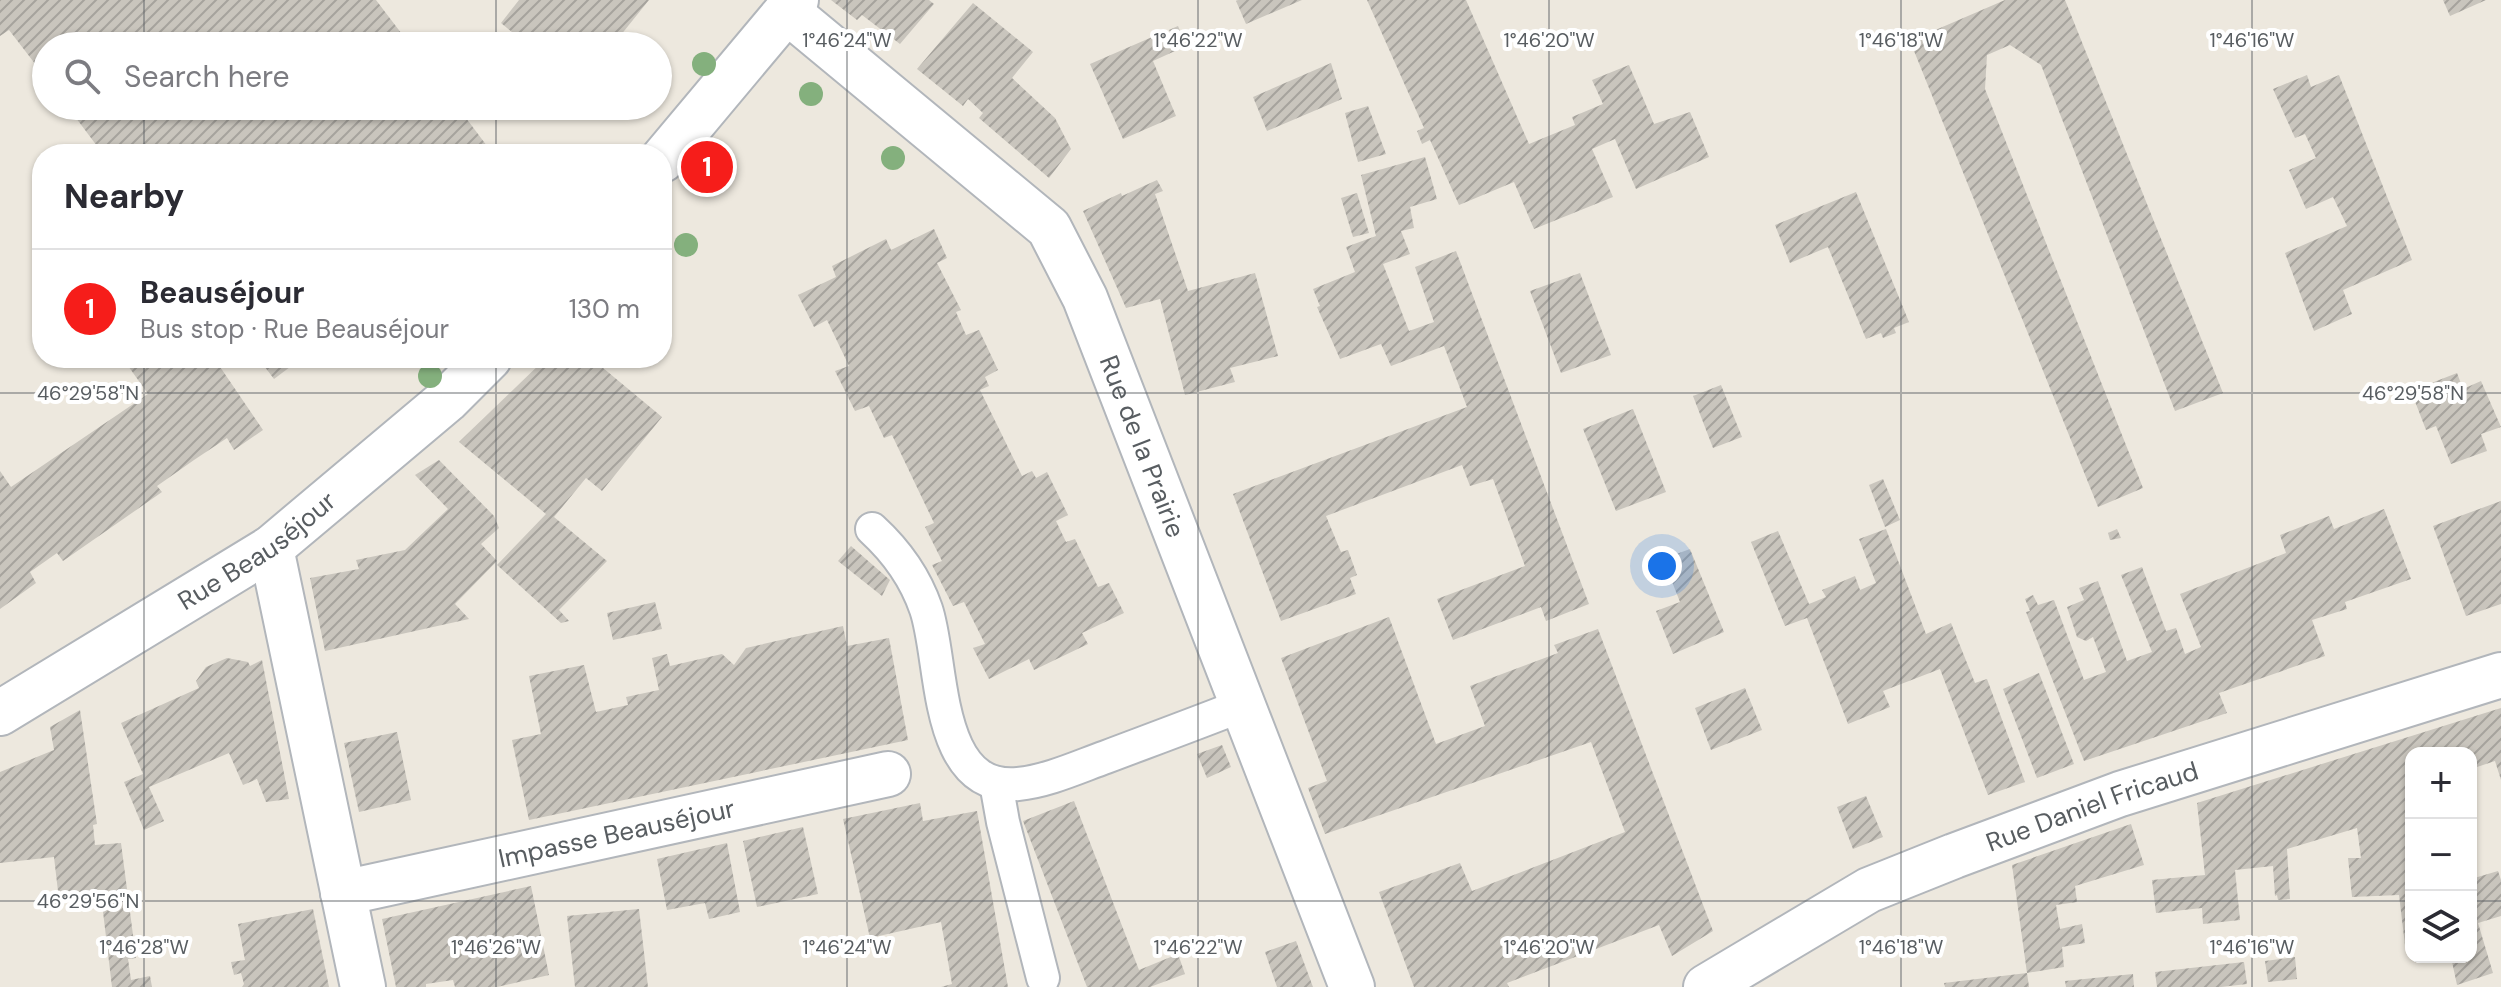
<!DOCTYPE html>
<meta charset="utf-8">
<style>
body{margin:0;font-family:"DM Sans",sans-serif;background:#f2f2f3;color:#2b2b33}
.controls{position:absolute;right:24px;bottom:24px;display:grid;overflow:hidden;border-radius:16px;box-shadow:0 2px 6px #0004}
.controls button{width:72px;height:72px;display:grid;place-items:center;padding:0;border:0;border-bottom:2px solid #e1e1e2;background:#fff;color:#2b2b33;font:40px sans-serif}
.you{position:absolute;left:1662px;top:566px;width:28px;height:28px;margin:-20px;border:6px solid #fff;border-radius:50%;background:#1a73e8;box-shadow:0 0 0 12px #1a73e833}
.badge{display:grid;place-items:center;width:52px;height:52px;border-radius:50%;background:#f61d1a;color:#fff;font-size:26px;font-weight:700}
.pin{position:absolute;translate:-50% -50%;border:4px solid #fff;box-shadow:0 2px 8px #0006}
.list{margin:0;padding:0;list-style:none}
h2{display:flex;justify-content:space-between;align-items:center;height:104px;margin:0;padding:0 32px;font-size:34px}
h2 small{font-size:26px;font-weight:400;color:#7c7c81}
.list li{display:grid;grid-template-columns:52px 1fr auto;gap:24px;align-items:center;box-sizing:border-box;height:120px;padding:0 32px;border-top:2px solid #e1e1e2}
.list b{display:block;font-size:30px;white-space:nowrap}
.list p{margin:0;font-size:26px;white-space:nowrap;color:#7c7c81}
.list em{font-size:26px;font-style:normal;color:#7c7c81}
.icon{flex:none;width:44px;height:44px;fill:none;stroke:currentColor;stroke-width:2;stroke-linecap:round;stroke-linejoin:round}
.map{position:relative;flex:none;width:2501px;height:987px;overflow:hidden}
.search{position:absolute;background:#fff;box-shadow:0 2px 6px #0004;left:32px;top:32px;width:640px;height:88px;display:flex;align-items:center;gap:20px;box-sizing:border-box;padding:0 28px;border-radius:44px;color:#7c7c81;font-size:30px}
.panel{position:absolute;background:#fff;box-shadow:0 2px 6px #0004;left:32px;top:144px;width:640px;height:224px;border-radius:32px}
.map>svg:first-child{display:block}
</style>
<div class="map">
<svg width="2501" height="987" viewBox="0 0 2501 987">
<defs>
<pattern id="building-hatch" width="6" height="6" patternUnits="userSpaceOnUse" patternTransform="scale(2)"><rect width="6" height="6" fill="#c9c5bd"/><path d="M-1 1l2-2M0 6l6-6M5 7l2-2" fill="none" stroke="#a6a39d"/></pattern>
</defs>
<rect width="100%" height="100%" fill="#ede8de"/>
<!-- building -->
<g fill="url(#building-hatch)">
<path d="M0 0H376L411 46H46V78L9 30 0 36Z"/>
<path d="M519 0H649L612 46H529L501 23Z"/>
<path d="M831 0H929L934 4 900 44 862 15 857 20Z"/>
<path d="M1238 0H1302L1246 24 1236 1Z"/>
<path d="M1367 0H1466L1529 144 1575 125 1572 117 1603 104 1592 80 1629 65 1654 124 1690 112 1709 157 1636 189 1615 139 1592 149 1613 197 1534 229 1514 182 1459 205 1430 140 1422 144 1417 131 1424 128Z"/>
<path d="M2005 0H2065L2223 393 2175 411 2041 65 2010 45 1987 55 1985 89 2143 488 2098 507 1910 41Z"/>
<path d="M2443 0H2486L2450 16Z"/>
<path d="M973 3 1033 52 1012 78 1055 118 1071 149 1049 178 979 118 983 113 968 99 963 106 917 69Z"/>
<path d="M1178 26 1183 38 1175 41 1169 30Z"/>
<path d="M1166 31 1175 51 1153 61 1176 116 1123 139 1090 64Z"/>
<path d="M1331 63 1342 99 1267 131 1253 97Z"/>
<path d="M2307 75 2311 87 2339 75 2412 260 2343 290 2352 314 2314 331 2285 253 2347 226 2333 197 2306 209 2289 170 2316 158 2305 134 2295 138 2273 89Z"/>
<path d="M67 106H457L493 154H103Z"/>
<path d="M1368 106 1386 154 1358 162 1345 113Z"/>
<path d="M1425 157 1437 199 1410 207 1414 228 1401 231 1410 254 1383 264 1409 331 1434 322 1415 267 1456 251 1589 604 1546 621 1541 607 1453 640 1437 599 1525 566 1493 479 1470 486 1462 465 1326 516 1341 552 1348 550 1357 575 1350 578 1356 594 1281 621 1233 494 1467 407 1444 346 1391 366 1381 344 1340 359 1317 307 1320 306 1313 289 1355 272 1346 247 1376 236 1361 175Z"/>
<path d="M1157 180 1163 191 1155 194 1188 291 1255 273 1278 356 1230 368 1235 382 1185 395 1160 299 1126 308 1083 211 1121 193 1122 196Z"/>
<path d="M1856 192 1909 322 1894 328 1896 333 1883 338 1881 333 1866 339 1828 247 1790 263 1775 225Z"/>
<path d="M1357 193 1369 233 1353 237 1341 198Z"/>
<path d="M934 229 947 258 937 263 961 310 956 312 966 335 979 330 998 370 985 377 989 386 980 390 1022 476 1032 471 1036 478 1047 472 1068 515 1056 521 1066 542 1075 539 1098 587 1109 583 1124 613 1082 633 1088 644 1034 670 1029 659 989 679 973 648 985 644 964 602 953 606 932 565 942 561 925 527 934 523 892 435 884 438 869 406 855 411 835 371 849 366 827 320 814 327 798 295 836 277 832 266 886 239 891 250Z"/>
<path d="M1580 273 1611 355 1561 373 1530 291Z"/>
<path d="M134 358H214L263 430 234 450 227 438 194 460 157 486 162 492 63 561 57 553 30 572 36 583 0 609V471L11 487 148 394 126 363Z"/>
<path d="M258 358H302L274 379Z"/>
<path d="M546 358H591L662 417 602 491 586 478 554 517 607 561 559 610 569 621 561 623 497 565 546 514 459 442Z"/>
<path d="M2457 373 2463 389 2481 381 2501 427 2481 434 2487 451 2451 464 2436 426 2426 430 2411 391Z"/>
<path d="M1721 385 1742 437 1713 448 1693 396Z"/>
<path d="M1633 409 1666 492 1616 511 1583 429Z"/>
<path d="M439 460 494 516 499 528 481 544 497 561 455 604 469 619 325 651 310 578 359 569 356 560 405 550 448 509 415 475Z"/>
<path d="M1883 479 1900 520 1885 527 1869 485Z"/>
<path d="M2501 501V604L2466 616 2433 526Z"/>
<path d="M2384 509 2411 579 2345 602 2347 609 2312 620 2325 656 2219 693 2227 713 2084 761 2026 612 2030 611 2025 599 2033 595 2038 605 2054 600 2084 680 2106 672 2093 637 2086 641 2077 637 2067 607 2084 600 2079 588 2098 581 2127 661 2152 652 2121 575 2142 567 2166 631 2176 628 2185 654 2201 647 2180 594 2286 553 2280 535 2329 516 2334 529Z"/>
<path d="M1886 529 1926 634 1951 623 1975 683 1987 679 2025 782 1988 795 1940 669 1883 691 1890 707 1848 724 1807 618 1785 626 1751 542 1778 531 1809 604 1826 597 1822 590 1855 576 1860 590 1876 583 1859 539Z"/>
<path d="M2117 529 2121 538 2110 540 2108 533Z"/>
<path d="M851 546 890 580 882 596 838 561Z"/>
<path d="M1690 549 1724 632 1673 654 1656 611 1680 602 1663 559Z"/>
<path d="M655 602 662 629 613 640 607 613Z"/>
<path d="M1389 617 1436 744 1485 726 1470 686 1558 653 1554 645 1598 629 1713 931 1672 956 1659 925 1507 983 1509 987H1414L1379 892 1460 863 1472 891 1625 832 1591 742 1325 834 1308 788 1327 781 1281 658Z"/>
<path d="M843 626 847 646 889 638 908 740 529 820 512 740 541 734 529 676 584 665 596 712 628 705 626 697 659 690 652 658 667 654 670 666 722 654 734 665 746 648Z"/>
<path d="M227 658 248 662 250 666 262 660 289 799 266 802 257 779 243 785 229 753 149 787 164 821 144 830 124 782 143 774 121 723 199 688 196 681 206 667Z"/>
<path d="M2039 673 2074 764 2037 778 2003 689Z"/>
<path d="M1745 688 1762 730 1711 750 1695 708Z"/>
<path d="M2501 708V780L2495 761 2471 769V753H2411V944L2405 945 2399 895 2352 897 2348 858H2361L2357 828 2287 849 2290 899 2278 900 2277 895 2275 896 2273 866 2235 870 2240 920 2203 924 2202 908 2156 913 2152 880 2205 875 2197 803Z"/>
<path d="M80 710 97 824 93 825 95 845 121 843 136 958 128 959 131 980 150 976 152 987H112L101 895 59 900 54 857 0 863V772L54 750 50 727Z"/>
<path d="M397 732 411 800 359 812 344 743Z"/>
<path d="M1222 745 1231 767 1207 778 1197 754Z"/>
<path d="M1866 796 1883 837 1853 849 1837 807Z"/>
<path d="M1074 801 1139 970 1178 954 1185 974 1150 987H1087L1023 821Z"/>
<path d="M920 803 923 821 977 811 1008 987H941L952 984 941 922 870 938 843 819Z"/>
<path d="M2131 824 2144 865 2075 886 2077 902 2056 905 2060 929 2082 924 2085 943 2062 947 2064 967 2027 973 2012 865Z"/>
<path d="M803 827 818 894 757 907 743 841Z"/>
<path d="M727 843 740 912 709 919 705 903 667 910 657 859Z"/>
<path d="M2498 871 2501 880V916L2478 923 2493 973 2457 985 2451 957H2471V879Z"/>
<path d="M531 886 549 975 497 987H455L453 980 426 984V987H396L382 919Z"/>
<path d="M313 909 329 987H242L244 984 241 973 234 975 231 962 245 960 238 924Z"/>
<path d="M639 909 648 987H575L567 916Z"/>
<path d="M1296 941 1313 987H1277L1265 952Z"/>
<path d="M2295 957 2297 979 2268 982 2265 961Z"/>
<path d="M2244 962 2247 984 2221 987H2157L2155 972Z"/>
<path d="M2027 973 2029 987H1945L1944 983Z"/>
<path d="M2133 974 2134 987H2066L2065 981Z"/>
</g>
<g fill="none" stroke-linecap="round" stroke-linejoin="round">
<defs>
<g id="service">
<path d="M872 529C896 551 915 577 926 609 944 661 933 792 1018 784 1048 781 1078 767 1106 757 1151 740 1197 723 1243 705"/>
<path d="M996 783 1003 822 1043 978"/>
</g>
<g id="minor">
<path id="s1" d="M787 11 1049 228 1085 298 1352 987"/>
<path d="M662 160 796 0"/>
<path d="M271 548 363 987"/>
<path id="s2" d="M0 713 271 548 447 400 489 358"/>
<path id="s3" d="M343 893 888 774"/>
<path id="s4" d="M1706 987 1869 890 1954 856 2120 794 2501 675"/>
</g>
</defs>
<!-- service casing -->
<use href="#service" stroke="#b2b6bb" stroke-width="36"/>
<!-- minor casing -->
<use href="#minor" stroke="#b2b6bb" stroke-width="48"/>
<!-- service -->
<use href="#service" stroke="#fff" stroke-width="32"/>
<!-- minor -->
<use href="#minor" stroke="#fff" stroke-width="44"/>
</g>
<!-- trees -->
<g fill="#84b07d">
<circle cx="704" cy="64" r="12"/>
<circle cx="811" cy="94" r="12"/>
<circle cx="893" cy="158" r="12"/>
<circle cx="686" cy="245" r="12"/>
<circle cx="430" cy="376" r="12"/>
</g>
<!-- ticks -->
<path fill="none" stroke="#585d61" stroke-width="2" stroke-opacity="0.45" d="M144 0V46M496 0V46M847 0V987M1198 0V987M1549 0V987M1901 0V987M2252 0V987M144 106V154M496 106V154M144 358V987M496 358V987M0 393H2501M0 901H2411M2471 901H2501"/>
<g text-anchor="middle" stroke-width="8" stroke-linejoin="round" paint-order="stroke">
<!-- street labels -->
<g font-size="26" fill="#585d61" stroke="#fff">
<text dy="9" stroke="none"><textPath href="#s1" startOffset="578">Rue de la Prairie</textPath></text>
<text dy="9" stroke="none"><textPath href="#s2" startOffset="304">Rue Beauséjour</textPath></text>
<text dy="9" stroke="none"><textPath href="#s4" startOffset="428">Rue Daniel Fricaud</textPath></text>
<text dy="9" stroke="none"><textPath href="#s3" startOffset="280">Impasse Beauséjour</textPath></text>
</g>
</g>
<g font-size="20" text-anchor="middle" fill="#585d61" stroke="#fff" stroke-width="8" stroke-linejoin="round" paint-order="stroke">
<text x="847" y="47">1°46'24"W</text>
<text x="1198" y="47">1°46'22"W</text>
<text x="1549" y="47">1°46'20"W</text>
<text x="1901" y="47">1°46'18"W</text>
<text x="2252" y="47">1°46'16"W</text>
<text x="88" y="400">46°29'58"N</text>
<text x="2413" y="400">46°29'58"N</text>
<text x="88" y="908">46°29'56"N</text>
<text x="144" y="954">1°46'28"W</text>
<text x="496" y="954">1°46'26"W</text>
<text x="847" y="954">1°46'24"W</text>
<text x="1198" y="954">1°46'22"W</text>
<text x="1549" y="954">1°46'20"W</text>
<text x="1901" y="954">1°46'18"W</text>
<text x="2252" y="954">1°46'16"W</text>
</g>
</svg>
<div class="controls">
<button>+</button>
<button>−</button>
<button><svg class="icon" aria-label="layers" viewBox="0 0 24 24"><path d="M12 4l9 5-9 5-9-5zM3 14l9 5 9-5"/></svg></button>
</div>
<div class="you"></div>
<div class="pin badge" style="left:707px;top:167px">1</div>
<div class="search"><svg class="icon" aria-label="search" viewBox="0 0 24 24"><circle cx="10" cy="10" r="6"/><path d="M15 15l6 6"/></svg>Search here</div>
<section class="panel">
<h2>Nearby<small></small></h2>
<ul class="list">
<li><span class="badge">1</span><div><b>Beauséjour</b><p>Bus stop · Rue Beauséjour</p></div><em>130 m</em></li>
</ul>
</section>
</div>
